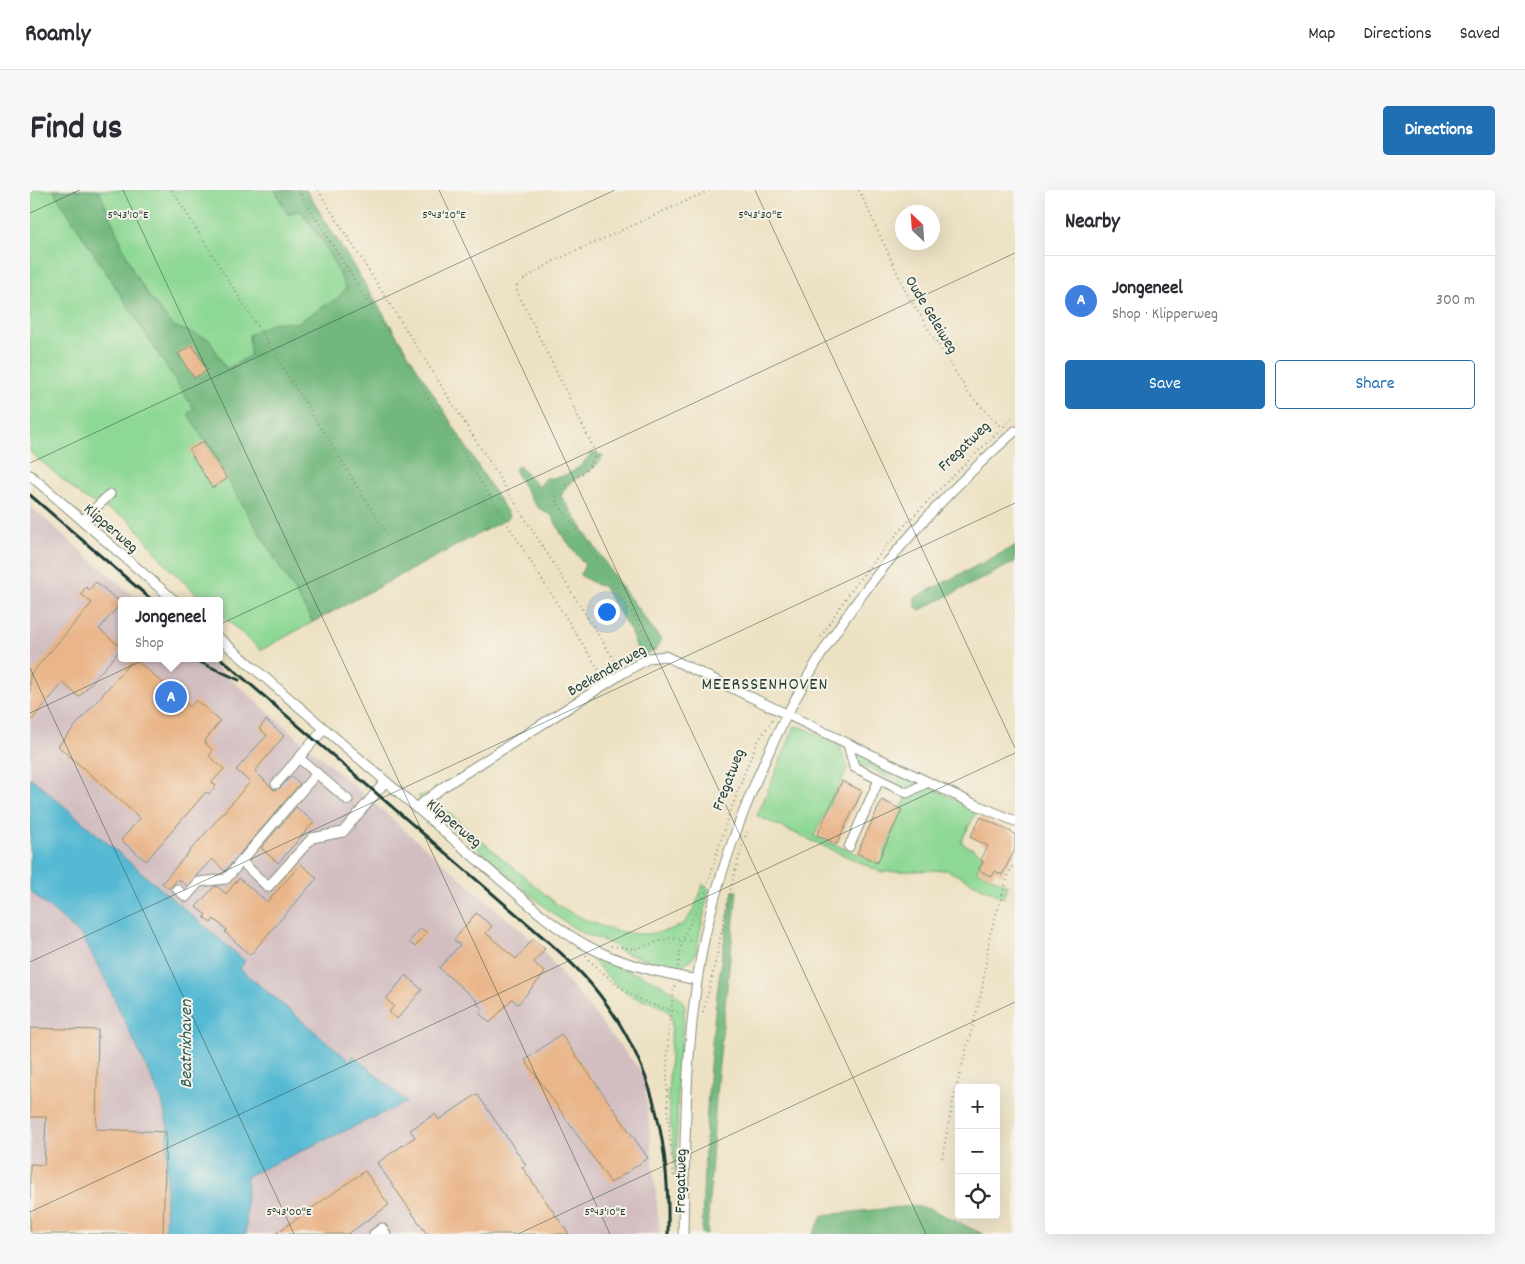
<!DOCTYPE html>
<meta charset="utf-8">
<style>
body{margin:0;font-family:Dekko,sans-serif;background:#f7f7f7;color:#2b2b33}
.controls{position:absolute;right:15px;bottom:15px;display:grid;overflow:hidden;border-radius:5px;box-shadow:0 5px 20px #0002}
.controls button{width:45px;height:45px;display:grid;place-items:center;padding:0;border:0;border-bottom:1px solid #e1e1e2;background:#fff;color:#2b2b33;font:25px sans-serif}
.compass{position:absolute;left:865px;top:15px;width:45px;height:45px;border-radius:50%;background:#fff;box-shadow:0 5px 20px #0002;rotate:335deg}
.you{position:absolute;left:576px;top:421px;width:18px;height:18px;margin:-12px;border:4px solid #fff;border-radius:50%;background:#1a73e8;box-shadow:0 0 0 8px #1a73e833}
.badge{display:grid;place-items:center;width:32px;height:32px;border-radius:50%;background:#1f6fb2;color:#fff;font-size:16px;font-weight:700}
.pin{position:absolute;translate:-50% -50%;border:2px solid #fff;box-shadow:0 1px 5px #0006}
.popup{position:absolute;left:88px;top:407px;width:105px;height:65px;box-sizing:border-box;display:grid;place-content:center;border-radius:5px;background:#fff;filter:drop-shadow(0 1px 4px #0005);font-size:16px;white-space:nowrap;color:#7c7c81}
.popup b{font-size:19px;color:#2b2b33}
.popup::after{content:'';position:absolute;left:50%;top:100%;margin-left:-10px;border:10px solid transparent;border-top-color:#fff}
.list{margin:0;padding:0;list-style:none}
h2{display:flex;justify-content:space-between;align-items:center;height:65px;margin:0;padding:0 20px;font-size:21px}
h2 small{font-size:16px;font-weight:400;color:#7c7c81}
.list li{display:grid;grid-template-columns:32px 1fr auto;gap:15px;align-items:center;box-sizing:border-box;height:90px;padding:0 20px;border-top:1px solid #e1e1e2}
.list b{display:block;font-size:19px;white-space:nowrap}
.list p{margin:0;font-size:16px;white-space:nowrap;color:#7c7c81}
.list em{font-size:16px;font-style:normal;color:#7c7c81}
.actions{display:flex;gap:10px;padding:15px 20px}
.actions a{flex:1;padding:11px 0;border:1px solid #1f6fb2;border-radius:5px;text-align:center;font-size:18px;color:#1f6fb2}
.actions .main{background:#1f6fb2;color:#fff}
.icon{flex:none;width:28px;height:28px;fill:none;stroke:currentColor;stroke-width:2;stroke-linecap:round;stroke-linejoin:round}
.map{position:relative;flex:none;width:985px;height:1044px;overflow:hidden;border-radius:5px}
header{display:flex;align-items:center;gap:30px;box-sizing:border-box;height:70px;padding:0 25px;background:#fff;border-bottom:1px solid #e1e1e2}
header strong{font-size:24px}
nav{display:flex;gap:28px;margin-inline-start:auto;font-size:18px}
.intro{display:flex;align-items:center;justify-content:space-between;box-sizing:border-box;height:120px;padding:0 30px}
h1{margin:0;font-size:35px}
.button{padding:12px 22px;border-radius:5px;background:#1f6fb2;color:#fff;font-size:18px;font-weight:700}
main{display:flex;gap:30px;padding:0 30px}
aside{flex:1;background:#fff;border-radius:5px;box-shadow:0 5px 20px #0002}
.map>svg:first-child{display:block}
</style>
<header>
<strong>Roamly</strong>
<nav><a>Map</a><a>Directions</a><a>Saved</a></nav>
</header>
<div class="intro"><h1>Find us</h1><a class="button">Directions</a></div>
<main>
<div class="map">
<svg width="985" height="1044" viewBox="0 0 985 1044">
<rect width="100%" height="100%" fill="#f7f3e8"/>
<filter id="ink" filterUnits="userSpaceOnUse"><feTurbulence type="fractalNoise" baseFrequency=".02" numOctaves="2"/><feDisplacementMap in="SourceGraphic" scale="10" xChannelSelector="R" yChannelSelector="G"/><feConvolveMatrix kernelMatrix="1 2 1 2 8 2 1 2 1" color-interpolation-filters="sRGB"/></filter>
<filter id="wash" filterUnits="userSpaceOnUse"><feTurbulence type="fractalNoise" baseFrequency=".0096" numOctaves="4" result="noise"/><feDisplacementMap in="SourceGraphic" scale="20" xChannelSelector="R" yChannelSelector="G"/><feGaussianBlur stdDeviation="1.12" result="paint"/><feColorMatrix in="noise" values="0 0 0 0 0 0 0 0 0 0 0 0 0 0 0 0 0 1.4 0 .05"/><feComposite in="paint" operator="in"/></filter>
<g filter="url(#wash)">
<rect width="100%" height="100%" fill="#ede1c3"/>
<!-- industrial -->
<path fill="#d2bec1" d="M0 316 109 411H92V468H176L508 755 614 885 630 1044H0Z"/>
<!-- green -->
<g fill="#8dd894" stroke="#568a64">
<path d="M0 0H266L367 167 281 430 283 432 231 460 190 424V411H174L138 377 100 330 54 308 0 262Z"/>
<path d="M765 536 774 538 809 555 818 578 784 646 850 673 877 606 897 596 947 620 931 652 953 665 947 681 978 695 973 708 917 680 851 682 727 626Z"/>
<path d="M823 559 890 592 879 598 825 571Z"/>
<path d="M396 604 529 716C563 735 603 753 641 739 646 737 652 736 655 732 664 722 669 707 673 694L679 699 666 762 662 769 653 775 630 774 589 761 585 755 552 743 523 724 388 607Z"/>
<path d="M558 765C586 780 639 788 655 815L648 884 646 987 638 907 642 829C636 812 614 813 600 805 584 795 570 779 558 765Z"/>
</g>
<!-- forest -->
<g fill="#72b87e" stroke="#487a59">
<path d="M23 0H64L70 3 104 83 121 109 143 136 179 149 196 179 220 166 219 145 244 132 267 133 308 108 316 98 293 52 270 20 258 25 245 0H276L480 327 283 432 158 224 164 219Z"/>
<path d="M561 263 573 265C563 288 542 281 531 306L588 392 631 450 625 460 610 467 600 440 573 396 567 395 550 385 555 375 532 345 522 326 507 317 501 309 484 280 489 276 509 297 516 288C535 289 551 279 561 263Z"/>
<path d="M985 356V372L890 420 886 417 884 408Z"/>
<path d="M703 701H707L687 892 677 1044H672C675 928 681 815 703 701Z"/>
<path d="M883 1016 900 1019 953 1044H783L793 1025Z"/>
</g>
<!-- water -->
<path fill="#55b9d3" stroke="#3a7b84" d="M0 587 215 771 210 779 320 871 323 865 377 912 217 986 216 1044H135L138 938 132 911 77 793 52 746 0 701Z"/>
<g id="blocks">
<!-- building -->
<g fill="#e9b589">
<path d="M162 155 178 180 164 188 148 164Z"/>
<path d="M174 251 197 289 182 298 159 260Z"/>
<path d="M66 392 91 413 69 439 92 458 49 507 33 493 0 532V485L62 413 51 404 56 397 59 400Z"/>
<path d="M104 468 160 517 166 510 190 531 174 552 183 561 179 566 194 579 182 592 186 596 179 604 176 602 116 671 91 650 110 628 28 556Z"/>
<path d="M236 530 254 546 225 581 244 600 250 598 261 586 270 594 195 681 182 669 157 696 148 689 139 699 132 693 220 592 206 580 237 545 229 539Z"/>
<path d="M812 591 832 601 807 654 787 645Z"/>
<path d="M852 610 872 620 847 673 827 663Z"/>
<path d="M266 617 284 632 248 673 231 658Z"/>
<path d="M951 627 985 644V660L972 685 965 681 962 687 949 680 953 671 951 670 958 656 940 647Z"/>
<path d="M271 674 287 688 220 765 195 742 197 740 184 729 181 733 174 727 176 725 166 717 184 697 187 696 196 704 209 688 237 712Z"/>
<path d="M446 723 462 736 456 743 486 769 503 749 515 759 504 772 515 783 488 814 482 809 460 833 449 823 453 819 447 814 448 812 409 778 430 755 424 750Z"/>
<path d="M391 738 397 743 385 757 379 752Z"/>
<path d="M376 785 392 800 367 829 359 822 364 816 356 809Z"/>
<path d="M0 838 68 840 66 939 136 942 133 1044H0V974L14 975 16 927H0Z"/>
<path d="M531 844 618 968 581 993 495 870Z"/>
<path d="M447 904 496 975 492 977 539 1044H397L347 973 385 947 380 940 405 924 409 930Z"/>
<path d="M335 981 359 1015 318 1044H245Z"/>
</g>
</g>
</g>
<g filter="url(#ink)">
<use href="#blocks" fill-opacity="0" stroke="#868f7c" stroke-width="1"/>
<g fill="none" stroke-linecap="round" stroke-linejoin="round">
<defs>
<g id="minor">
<path d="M0 285 145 411"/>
<path d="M57 326 80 304"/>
<path d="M190 449 508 722C562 767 600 776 667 790"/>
<path d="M818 554 824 577 877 603 898 592"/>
<path d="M269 568 318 610"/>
<path d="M246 594 294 539"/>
<path d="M386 618 413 597 593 483 619 468 635 466 942 613 985 631"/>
<path d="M819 657 849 590"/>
<path d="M211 671 238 697 282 648 313 642 355 592"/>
<path d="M147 699 156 707 169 692 196 689 287 583"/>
<path d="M344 1044 352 1038 356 1044"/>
<path d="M653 1044C655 947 655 850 673 755 683 707 698 661 716 616 776 461 862 351 985 241"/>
</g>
</defs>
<!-- minor casing -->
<use href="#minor" stroke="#868f7c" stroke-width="11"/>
<!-- path -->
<g stroke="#868f7c" stroke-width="2" stroke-dasharray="1 4" stroke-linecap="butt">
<path d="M142 0 357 344"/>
<path d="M268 0 572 485"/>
<path d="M288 0 588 476"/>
<path d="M829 0 878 106 939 204 972 238"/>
<path d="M791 447C841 361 914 294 985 226"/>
<path d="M623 457 581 389 527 312 525 308C535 289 564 285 565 261L486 99 488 93 522 72 680 0"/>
<path d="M581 756 605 759 639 748 664 751"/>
<path d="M556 765 558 769C592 801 608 814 654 823"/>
<path d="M648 777 652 750 674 705 697 630 718 574 727 553 743 529"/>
<path d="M673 822C690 763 696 701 717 642"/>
<path d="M912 968 924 906 952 800 960 744 981 677 985 678"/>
<path d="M644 986C636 921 633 859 645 794"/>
</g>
<!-- minor -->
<use href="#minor" stroke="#fff" stroke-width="9"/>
<!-- rail -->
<g stroke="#1f3d34" stroke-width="3">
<path d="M0 305 123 411"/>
<path d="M161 468 209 490"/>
<path d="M190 468 500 736C521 754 542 772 560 793 623 867 640 950 638 1044"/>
</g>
</g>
</g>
<!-- ticks -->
<path fill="none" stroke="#1f3d34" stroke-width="1" stroke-opacity="0.45" d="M93 0 580 1044M409 0 896 1044M725 0 985 558M0 23 50 0M0 273 585 0M0 478 264 1044M0 523 985 63M0 772 985 313M0 1022 985 563M488 1044 985 812"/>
<g text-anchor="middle" stroke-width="4" stroke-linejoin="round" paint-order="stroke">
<!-- street labels -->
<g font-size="16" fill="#1f3d34" stroke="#f7f3e8">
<text transform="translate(903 124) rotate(59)" y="6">Oude Geleiweg</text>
<text transform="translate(933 255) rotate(-44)" y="6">Fregatweg</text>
<text transform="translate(82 337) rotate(41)" y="6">Klipperweg</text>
<text transform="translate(576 479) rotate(-30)" y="6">Boekenderweg</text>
<text transform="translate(697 589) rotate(-69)" y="6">Fregatweg</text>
<text transform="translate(425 632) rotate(40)" y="6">Klipperweg</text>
<text transform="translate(649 991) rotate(-89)" y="6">Fregatweg</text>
</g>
<!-- neighbourhood labels -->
<g font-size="18" letter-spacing="1" fill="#1f3d34" stroke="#f7f3e8">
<text x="735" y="499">MEERSSENHOVEN</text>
</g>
<!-- water labels -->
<g font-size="18" font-style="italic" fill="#2c5c5c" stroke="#f7f3e8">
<text transform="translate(155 854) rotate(-90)" y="6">Beatrixhaven</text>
</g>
</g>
<g font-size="12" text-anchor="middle" fill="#1f3d34" stroke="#f7f3e8" stroke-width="4" stroke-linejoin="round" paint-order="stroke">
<text x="98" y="28">5°43'10"E</text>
<text x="414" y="28">5°43'20"E</text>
<text x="730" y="28">5°43'30"E</text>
<text x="259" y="1025">5°43'00"E</text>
<text x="575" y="1025">5°43'10"E</text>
</g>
</svg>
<div class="controls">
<button>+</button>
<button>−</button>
<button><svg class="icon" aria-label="locate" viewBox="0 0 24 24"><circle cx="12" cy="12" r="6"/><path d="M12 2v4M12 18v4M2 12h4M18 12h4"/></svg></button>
</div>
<svg class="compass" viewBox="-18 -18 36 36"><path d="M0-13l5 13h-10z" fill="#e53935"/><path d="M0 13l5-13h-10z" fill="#7c7c81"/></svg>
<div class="you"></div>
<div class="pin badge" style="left:141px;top:507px;background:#3f7fe0">A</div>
<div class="popup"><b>Jongeneel</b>Shop</div>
</div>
<aside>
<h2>Nearby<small></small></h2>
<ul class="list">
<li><span class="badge" style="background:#3f7fe0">A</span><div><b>Jongeneel</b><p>Shop · Klipperweg</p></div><em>300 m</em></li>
</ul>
<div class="actions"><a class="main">Save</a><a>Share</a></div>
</aside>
</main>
